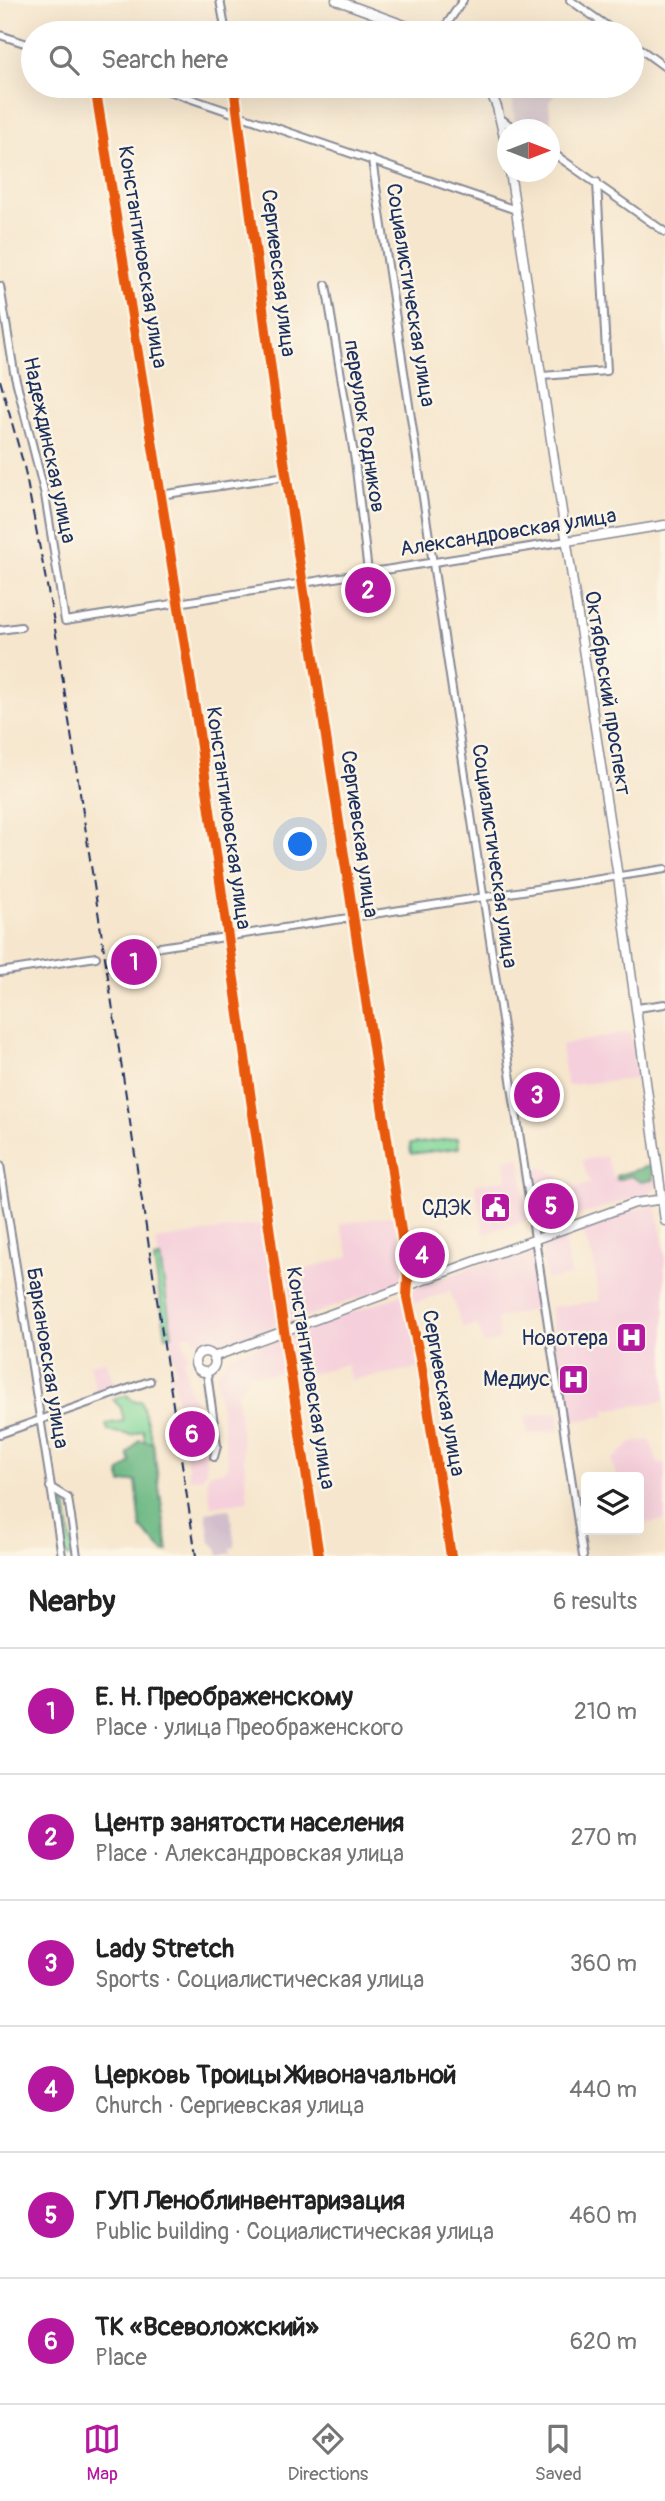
<!DOCTYPE html>
<meta charset="utf-8">
<style>
body{margin:0;font-family:Pangolin,sans-serif;background:#f2f2f2;color:#222}
.controls{position:absolute;right:21px;bottom:21px;display:grid;overflow:hidden;border-radius:7px;box-shadow:0 7px 28px #0002}
.controls button{width:63px;height:63px;display:grid;place-items:center;padding:0;border:0;border-bottom:2px solid #e0e0e0;background:#fff;color:#222;font:35px sans-serif}
.compass{position:absolute;left:497px;top:119px;width:63px;height:63px;border-radius:50%;background:#fff;box-shadow:0 7px 28px #0002;rotate:90deg}
.you{position:absolute;left:301px;top:845px;width:24px;height:24px;margin:-18px;border:5px solid #fff;border-radius:50%;background:#1a73e8;box-shadow:0 0 0 10px #1a73e833}
.badge{display:grid;place-items:center;width:46px;height:46px;border-radius:50%;background:#b5179e;color:#fff;font-size:23px;font-weight:700}
.pin{position:absolute;translate:-50% -50%;border:4px solid #fff;box-shadow:0 2px 7px #0006}
.list{margin:0;padding:0;list-style:none}
h2{display:flex;justify-content:space-between;align-items:center;height:91px;margin:0;padding:0 28px;font-size:30px}
h2 small{font-size:23px;font-weight:400;color:#767676}
.list li{display:grid;grid-template-columns:46px 1fr auto;gap:21px;align-items:center;box-sizing:border-box;height:126px;padding:0 28px;border-top:2px solid #e0e0e0}
.list b{display:block;font-size:26px;white-space:nowrap}
.list p{margin:0;font-size:23px;white-space:nowrap;color:#767676}
.list em{font-size:23px;font-style:normal;color:#767676}
.icon{flex:none;width:38px;height:38px;fill:none;stroke:currentColor;stroke-width:2;stroke-linecap:round;stroke-linejoin:round}
.map{position:relative;flex:none;width:665px;height:1556px;overflow:hidden}
.search{position:absolute;background:#fff;box-shadow:0 7px 28px #0002;left:21px;right:21px;top:21px;height:77px;display:flex;align-items:center;gap:18px;box-sizing:border-box;padding:0 24px;border-radius:38px;color:#767676;font-size:26px}
.sheet{height:847px;background:#fff}
nav{display:flex;justify-content:space-around;align-items:center;box-sizing:border-box;height:98px;border-top:2px solid #e0e0e0;background:#fff;font-size:19px;color:#767676}
nav a{display:grid;justify-items:center;gap:4px}
nav .on{color:#b5179e}
.map>svg:first-child{display:block}
</style>
<div class="map">
<svg width="665" height="1556" viewBox="0 0 665 1556">
<rect width="100%" height="100%" fill="#fcf5e5"/>
<filter id="ink" filterUnits="userSpaceOnUse"><feTurbulence type="fractalNoise" baseFrequency=".0143" numOctaves="2"/><feDisplacementMap in="SourceGraphic" scale="14" xChannelSelector="R" yChannelSelector="G"/><feConvolveMatrix kernelMatrix="1 2 1 2 8 2 1 2 1" color-interpolation-filters="sRGB"/></filter>
<filter id="wash" filterUnits="userSpaceOnUse"><feTurbulence type="fractalNoise" baseFrequency=".00686" numOctaves="4" result="noise"/><feDisplacementMap in="SourceGraphic" scale="28" xChannelSelector="R" yChannelSelector="G"/><feGaussianBlur stdDeviation="1.57" result="paint"/><feColorMatrix in="noise" values="0 0 0 0 0 0 0 0 0 0 0 0 0 0 0 0 0 1.4 0 .05"/><feComposite in="paint" operator="in"/></filter>
<g filter="url(#wash)">
<rect width="100%" height="100%" fill="#f6e6cd"/>
<!-- built -->
<g fill="#f5cfdb">
<path d="M630 1032 637 1079 567 1085 561 1045Z"/>
<path d="M606 1156 613 1177 616 1176 617 1180 631 1176 641 1182 657 1179 656 1187 647 1194 542 1227 540 1231 537 1230 526 1170 546 1168 576 1188 590 1183 582 1160Z"/>
<path d="M520 1157 528 1220 484 1234 475 1184 507 1179 505 1159Z"/>
<path d="M654 1206 657 1209 665 1254V1401L605 1410 606 1416 566 1422 550 1307 600 1301 593 1260 581 1228 637 1208Z"/>
<path d="M396 1215 405 1277 403 1281 295 1321 287 1320 280 1277 350 1256 340 1224Z"/>
<path d="M266 1223 280 1324 222 1346 204 1347 191 1334 182 1336 189 1356 184 1360 190 1393 200 1406 206 1429V1468L203 1477 190 1479 174 1381 171 1382 169 1374 176 1372 156 1240Z"/>
<path d="M564 1234 571 1276 546 1280 540 1244Z"/>
<path d="M524 1248 532 1252 543 1307 497 1319 500 1340 484 1345 478 1325 463 1328 450 1291 413 1304 410 1295 413 1289Z"/>
<path d="M401 1295 409 1313 419 1368 351 1380 346 1364 295 1378 288 1339 291 1334Z"/>
<path d="M282 1338 289 1368 270 1375 251 1373 237 1392 248 1501 211 1506 207 1481 209 1474 226 1470 228 1463 216 1376 227 1356Z"/>
<path d="M106 1361 116 1389 97 1395 89 1364Z"/>
<path d="M558 1412 561 1430 528 1434 525 1416Z"/>
<path d="M650 1440 658 1464 665 1463V1520L639 1524V1477H616L612 1460 632 1443Z"/>
</g>
<!-- industrial -->
<g fill="#d1bdcc">
<path d="M508 86H561L549 102 551 123 546 129H520L515 126 513 102Z"/>
<path d="M230 1509 235 1547 230 1548 231 1553 219 1556 217 1548 210 1541 206 1512Z"/>
</g>
<!-- green -->
<g fill="#83d89b" stroke="#4f847c" stroke-width="2">
<path d="M458 1138 459 1148 411 1154 410 1144Z"/>
<path d="M160 1258 172 1335 166 1336 154 1259Z"/>
<path d="M127 1395 133 1401H141L153 1443 145 1441 143 1430 132 1435 108 1431 106 1424 124 1421 121 1408 113 1399Z"/>
<path d="M58 1495 65 1498 73 1556H66Z"/>
</g>
<!-- forest -->
<g fill="#6ab883" stroke="#427470" stroke-width="2">
<path d="M652 1165 653 1180 641 1182 631 1176 617 1180 616 1176Z"/>
<path d="M139 1440 153 1443 168 1551 164 1552 141 1528 136 1481 122 1483 119 1473 131 1463 128 1454Z"/>
</g>
</g>
<g filter="url(#ink)">
<g fill="none" stroke-linecap="round" stroke-linejoin="round">
<defs>
<g id="minor">
<path d="M220 0 226 33"/>
<path d="M570 0 617 33"/>
<path d="M441 33 463 0"/>
<path d="M0 35 33 46"/>
<path d="M632 43 665 67"/>
<path d="M95 86 199 733 281 1311 319 1556"/>
<path d="M154 86 516 210"/>
<path d="M234 86 276 408 408 1277 407 1297 421 1363 451 1556"/>
<path d="M500 118 516 130"/>
<path d="M550 151 665 232"/>
<path d="M372 160 583 1556"/>
<path d="M326 285 355 461 368 572"/>
<path d="M0 286 14 372 45 495 65 621 567 541"/>
<path d="M542 376 607 371 597 182"/>
<path d="M160 495 287 476"/>
<path d="M0 630 21 627"/>
<path d="M115 954 665 869"/>
<path d="M0 972 96 957"/>
<path d="M637 1008 665 1004"/>
<path d="M0 1165 62 1556"/>
<path d="M207 1373 217 1446 214 1457"/>
<path d="M0 1434 150 1381"/>
<path d="M50 1487 68 1498 77 1556"/>
</g>
<g id="tertiary">
<path d="M336 0 426 33"/>
<path d="M488 86 497 107 508 155"/>
<path d="M510 172 618 877 665 1221"/>
<path d="M567 541 665 525"/>
<circle cx="205" cy="1362" r="10"/>
<path d="M213 1357 635 1203 665 1199"/>
</g>
</defs>
<!-- minor casing -->
<use href="#minor" stroke="#888a96" stroke-width="10"/>
<!-- tertiary casing -->
<use href="#tertiary" stroke="#888a96" stroke-width="11"/>
<!-- minor -->
<use href="#minor" stroke="#fff" stroke-width="6"/>
<!-- tertiary -->
<use href="#tertiary" stroke="#fff" stroke-width="8"/>
<!-- rail -->
<path stroke="#1b2f5e" stroke-width="2" stroke-dasharray="10 5" stroke-linecap="butt" d="M0 380 24 466 54 622 196 1556"/>
<defs>
<g id="cycleway">
<path d="M95 86 199 733 281 1311 319 1556"/>
<path d="M234 86 276 408 408 1277 407 1297 421 1363 451 1556"/>
</g>
</defs>
<!-- cycleway casing -->
<use href="#cycleway" stroke="#fcf5e5" stroke-width="15"/>
<!-- cycleway -->
<use href="#cycleway" stroke="#e8590c" stroke-width="10"/>
</g>
</g>
<!-- icons -->
<defs>
<symbol id="civic-square" viewBox="-11 -11 22 22"><rect x="-9" y="-9" width="18" height="18" rx="4" fill="#b5179e" stroke="#fcf5e5"/><path d="M-.6-6.5H3V-4.5H.6V-3L4-1V1h2V6H-6V1h2V-1L-.6-3ZM-1.2 2.5V6h2.4V2.5Z" fill="#fff"/></symbol>
<symbol id="hospital-square" viewBox="-11 -11 22 22"><rect x="-9" y="-9" width="18" height="18" rx="4" fill="#b5179e" stroke="#fcf5e5"/><path d="M-5-5h3v3.5h4V-5h3V5h-3V1.5h-4V5h-3Z" fill="#fff"/></symbol>
</defs>
<g fill-rule="evenodd">
<use href="#civic-square" x="478" y="1190" width="35" height="35"/>
<use href="#hospital-square" x="614" y="1320" width="35" height="35"/>
<use href="#hospital-square" x="556" y="1362" width="35" height="35"/>
</g>
<g text-anchor="middle" stroke-width="5" stroke-linejoin="round" paint-order="stroke">
<!-- street labels -->
<g font-size="21" fill="#1b2f5e" stroke="#fcf5e5">
<text transform="translate(143 257) rotate(81)" y="7">Константиновская улица</text>
<text transform="translate(279 273) rotate(83)" y="7">Сергиевская улица</text>
<text transform="translate(411 295) rotate(81)" y="7">Социалистическая улица</text>
<text transform="translate(365 426) rotate(81)" y="7">переулок Родников</text>
<text transform="translate(50 450) rotate(78)" y="7">Надеждинская улица</text>
<text transform="translate(508 532) rotate(-9)" y="7">Александровская улица</text>
<text transform="translate(608 693) rotate(81)" y="7">Октябрьский проспект</text>
<text transform="translate(229 818) rotate(82)" y="7">Константиновская улица</text>
<text transform="translate(360 834) rotate(82)" y="7">Сергиевская улица</text>
<text transform="translate(495 856) rotate(82)" y="7">Социалистическая улица</text>
<text transform="translate(48 1358) rotate(81)" y="7">Баркановская улица</text>
<text transform="translate(311 1378) rotate(81)" y="7">Константиновская улица</text>
<text transform="translate(444 1393) rotate(80)" y="7">Сергиевская улица</text>
</g>
<!-- poi labels -->
<g font-size="21" fill="#1b2f5e" stroke="#fcf5e5" text-anchor="end">
<text x="472" y="1215">СДЭК</text>
<text x="608" y="1345">Новотера</text>
<text x="550" y="1386">Медиус</text>
</g>
</g>
</svg>
<div class="controls">
<button><svg class="icon" aria-label="layers" viewBox="0 0 24 24"><path d="M12 4l9 5-9 5-9-5zM3 14l9 5 9-5"/></svg></button>
</div>
<svg class="compass" viewBox="-18 -18 36 36"><path d="M0-13l5 13h-10z" fill="#e53935"/><path d="M0 13l5-13h-10z" fill="#767676"/></svg>
<div class="you"></div>
<div class="pin badge" style="left:134px;top:962px">1</div>
<div class="pin badge" style="left:368px;top:590px">2</div>
<div class="pin badge" style="left:537px;top:1095px">3</div>
<div class="pin badge" style="left:422px;top:1255px">4</div>
<div class="pin badge" style="left:551px;top:1206px">5</div>
<div class="pin badge" style="left:192px;top:1434px">6</div>
<div class="search"><svg class="icon" aria-label="search" viewBox="0 0 24 24"><circle cx="10" cy="10" r="6"/><path d="M15 15l6 6"/></svg>Search here</div>
</div>
<section class="sheet">
<h2>Nearby<small>6 results</small></h2>
<ul class="list">
<li><span class="badge">1</span><div><b>Е. Н. Преображенскому</b><p>Place · улица Преображенского</p></div><em>210 m</em></li>
<li><span class="badge">2</span><div><b>Центр занятости населения</b><p>Place · Александровская улица</p></div><em>270 m</em></li>
<li><span class="badge">3</span><div><b>Lady Stretch</b><p>Sports · Социалистическая улица</p></div><em>360 m</em></li>
<li><span class="badge">4</span><div><b>Церковь Троицы Живоначальной</b><p>Church · Сергиевская улица</p></div><em>440 m</em></li>
<li><span class="badge">5</span><div><b>ГУП Леноблинвентаризация</b><p>Public building · Социалистическая улица</p></div><em>460 m</em></li>
<li><span class="badge">6</span><div><b>ТК «Всеволожский»</b><p>Place</p></div><em>620 m</em></li>
</ul>
</section>
<nav>
<a class="on"><svg class="icon" aria-label="map" viewBox="0 0 24 24"><path d="M3 6l6-2 6 2 6-2v14l-6 2-6-2-6 2zM9 4v14M15 6v14"/></svg>Map</a>
<a><svg class="icon" aria-label="directions" viewBox="0 0 24 24"><path d="M12 3l9 9-9 9-9-9zM9 14v-3h6M13 9l2 2-2 2"/></svg>Directions</a>
<a><svg class="icon" aria-label="saved" viewBox="0 0 24 24"><path d="M7 4h10v16l-5-4-5 4z"/></svg>Saved</a>
</nav>
